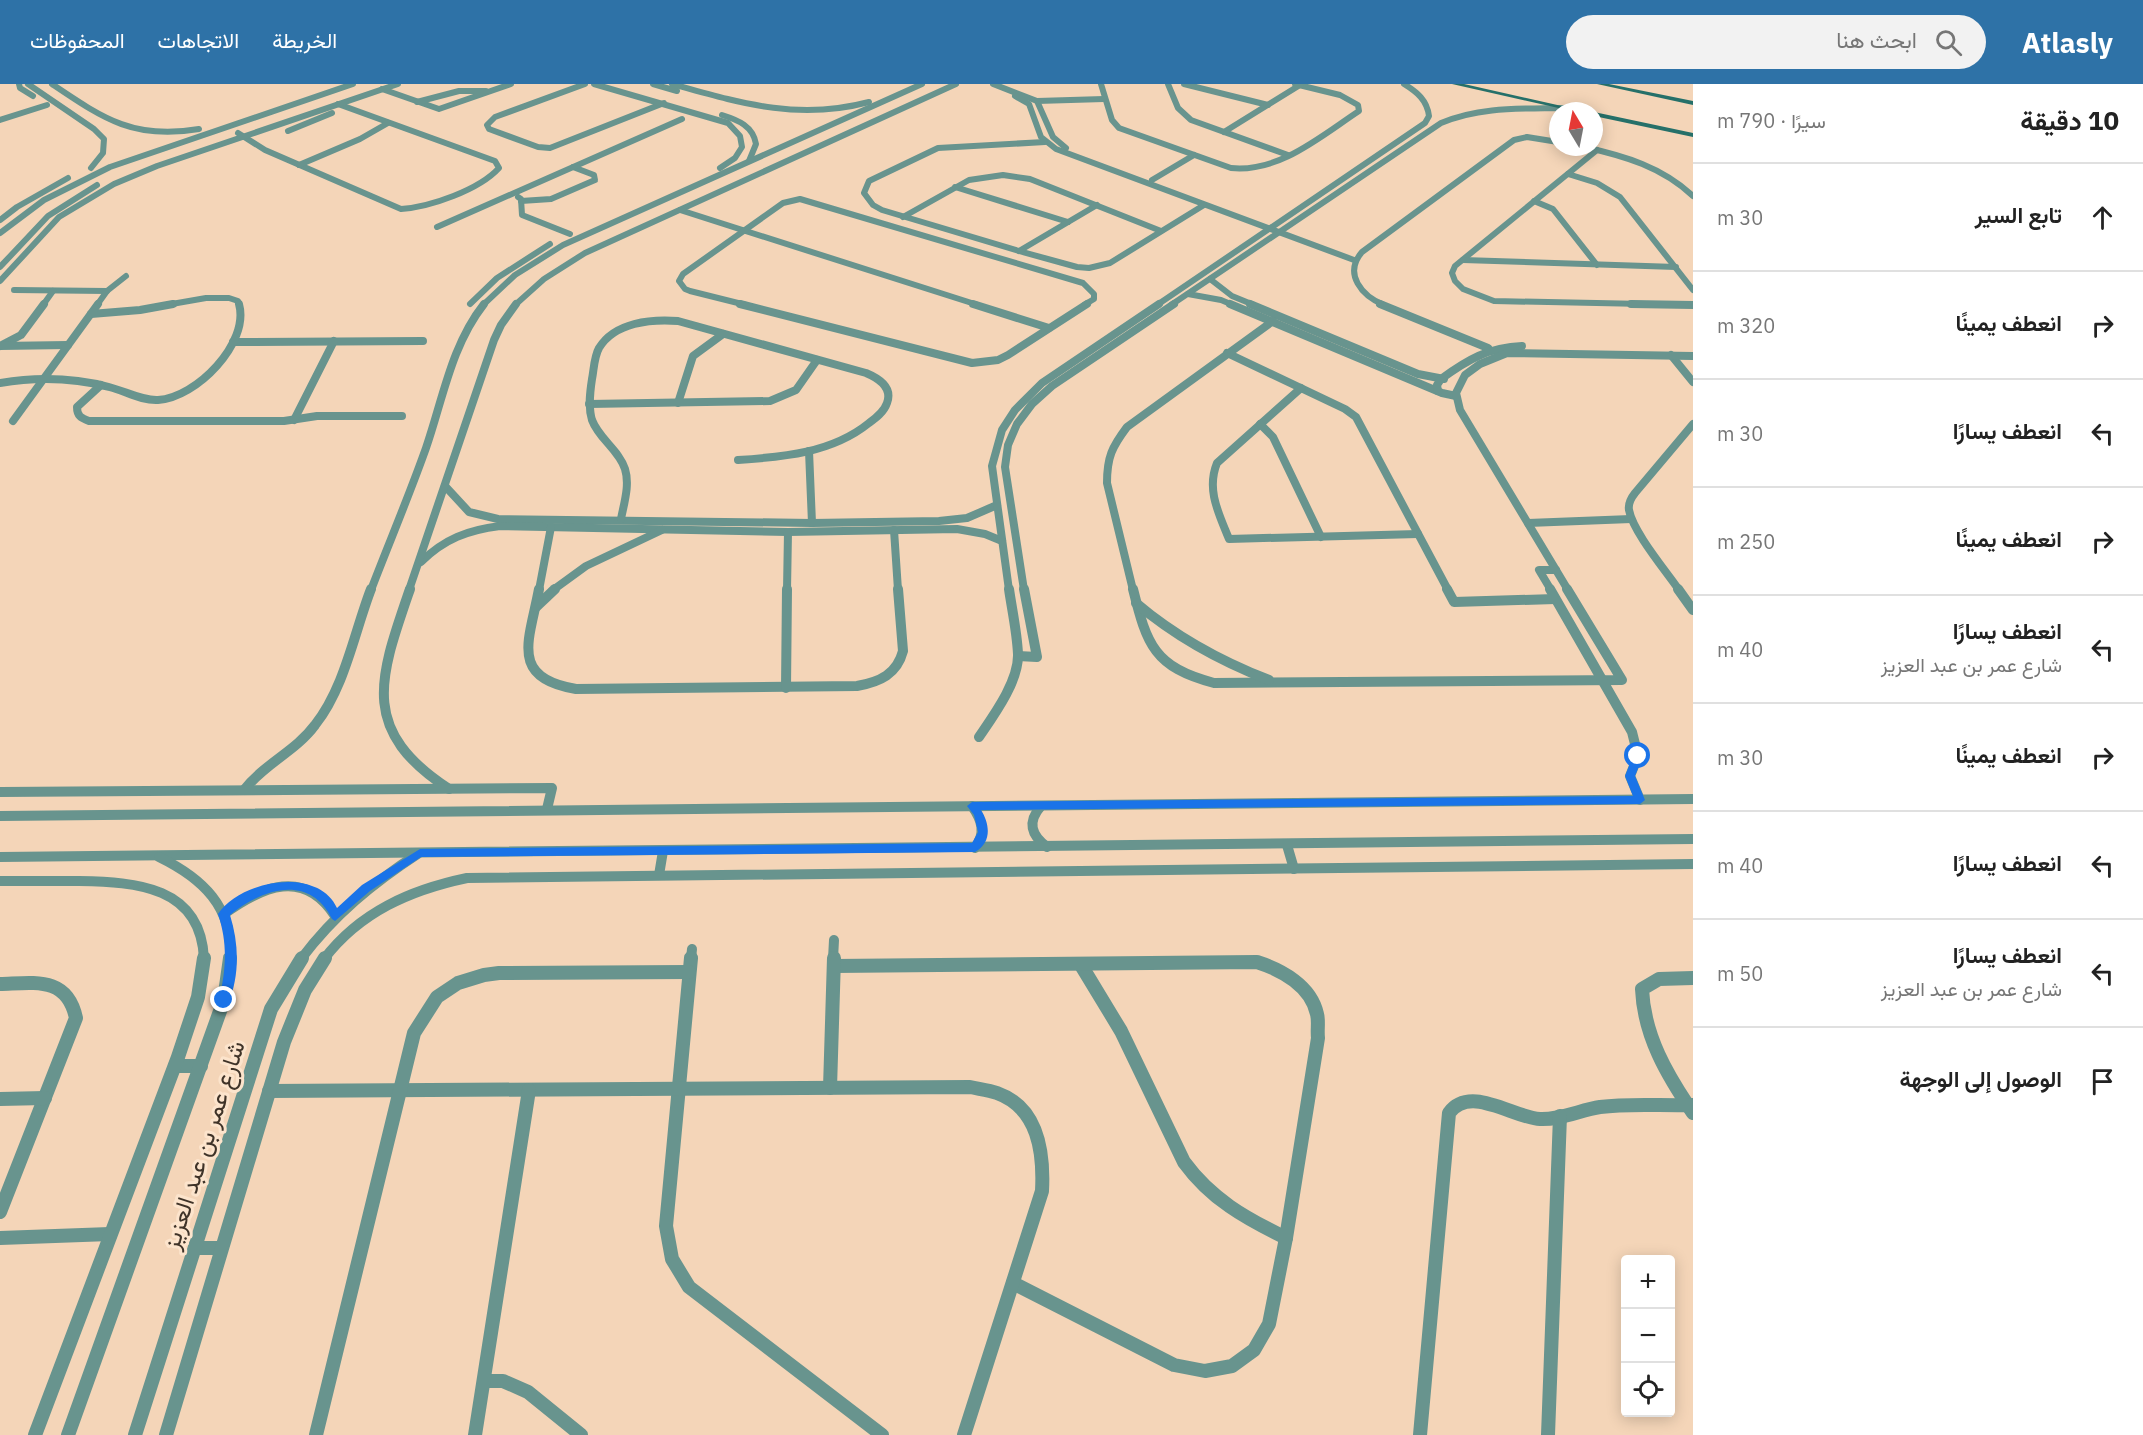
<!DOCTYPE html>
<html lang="ar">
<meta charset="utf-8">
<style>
body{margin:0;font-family:"IBM Plex Sans",Vazirmatn,sans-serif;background:#f2f2f2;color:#222;direction:rtl}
.controls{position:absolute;right:18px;bottom:18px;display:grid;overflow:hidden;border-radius:6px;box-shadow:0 3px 15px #0003}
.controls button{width:54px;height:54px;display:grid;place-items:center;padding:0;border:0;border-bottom:2px solid #e0e0e0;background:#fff;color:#222;font:30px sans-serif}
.compass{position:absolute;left:1549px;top:18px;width:54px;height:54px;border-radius:50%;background:#fff;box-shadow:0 3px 15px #0003;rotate:350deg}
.stop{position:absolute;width:18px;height:18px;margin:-14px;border:4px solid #1a73e8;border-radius:50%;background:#fff}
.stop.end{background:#1a73e8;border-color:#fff;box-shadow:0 2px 6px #0008}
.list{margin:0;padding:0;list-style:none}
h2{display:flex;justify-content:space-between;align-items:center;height:78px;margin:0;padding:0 24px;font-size:26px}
h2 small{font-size:20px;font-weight:400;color:#767676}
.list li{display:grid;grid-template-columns:39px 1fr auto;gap:18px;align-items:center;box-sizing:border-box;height:108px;padding:0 24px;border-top:2px solid #e0e0e0}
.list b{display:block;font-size:22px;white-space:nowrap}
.list p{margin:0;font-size:20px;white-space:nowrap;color:#767676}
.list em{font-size:20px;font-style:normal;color:#767676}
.icon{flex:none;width:33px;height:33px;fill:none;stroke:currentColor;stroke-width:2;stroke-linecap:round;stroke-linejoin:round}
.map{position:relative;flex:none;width:1693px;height:1351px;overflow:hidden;direction:ltr}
header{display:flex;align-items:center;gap:36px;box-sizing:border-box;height:84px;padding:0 30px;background:#2e72a7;color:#fff}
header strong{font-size:28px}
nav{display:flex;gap:33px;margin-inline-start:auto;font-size:21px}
.search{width:420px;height:54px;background:#f2f2f2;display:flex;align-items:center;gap:15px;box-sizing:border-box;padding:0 21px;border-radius:33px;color:#767676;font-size:22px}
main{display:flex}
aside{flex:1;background:#fff}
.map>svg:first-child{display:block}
</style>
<header>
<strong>Atlasly</strong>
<div class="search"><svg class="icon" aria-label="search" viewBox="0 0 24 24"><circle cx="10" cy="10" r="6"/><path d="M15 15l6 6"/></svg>ابحث هنا</div>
<nav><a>الخريطة</a><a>الاتجاهات</a><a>المحفوظات</a></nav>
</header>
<main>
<aside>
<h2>10 دقيقة<small>سيرًا · 790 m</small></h2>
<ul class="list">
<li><svg class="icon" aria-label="ahead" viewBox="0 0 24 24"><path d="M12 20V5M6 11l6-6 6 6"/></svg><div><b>تابع السير</b></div><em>30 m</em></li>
<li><svg class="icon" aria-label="right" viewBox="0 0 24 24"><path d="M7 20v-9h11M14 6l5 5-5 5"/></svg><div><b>انعطف يمينًا</b></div><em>320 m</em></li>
<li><svg class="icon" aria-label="left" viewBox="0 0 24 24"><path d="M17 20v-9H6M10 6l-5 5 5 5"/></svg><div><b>انعطف يسارًا</b></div><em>30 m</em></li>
<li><svg class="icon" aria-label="right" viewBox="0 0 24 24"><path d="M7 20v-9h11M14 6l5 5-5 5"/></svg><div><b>انعطف يمينًا</b></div><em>250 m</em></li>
<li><svg class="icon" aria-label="left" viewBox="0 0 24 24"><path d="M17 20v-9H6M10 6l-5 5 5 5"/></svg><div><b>انعطف يسارًا</b><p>شارع عمر بن عبد العزيز</p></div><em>40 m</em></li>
<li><svg class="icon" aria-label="right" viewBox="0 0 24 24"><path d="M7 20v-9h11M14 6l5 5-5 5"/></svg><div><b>انعطف يمينًا</b></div><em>30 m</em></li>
<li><svg class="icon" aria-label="left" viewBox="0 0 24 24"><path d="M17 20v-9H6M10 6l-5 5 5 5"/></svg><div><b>انعطف يسارًا</b></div><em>40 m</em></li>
<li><svg class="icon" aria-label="left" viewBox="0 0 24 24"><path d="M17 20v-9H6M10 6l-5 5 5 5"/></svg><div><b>انعطف يسارًا</b><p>شارع عمر بن عبد العزيز</p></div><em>50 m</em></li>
<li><svg class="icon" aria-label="arrive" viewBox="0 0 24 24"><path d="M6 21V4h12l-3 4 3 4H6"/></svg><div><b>الوصول إلى الوجهة</b></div></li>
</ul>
</aside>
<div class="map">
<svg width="1693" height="1351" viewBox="0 0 1693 1351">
<rect width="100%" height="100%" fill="#f4d5b8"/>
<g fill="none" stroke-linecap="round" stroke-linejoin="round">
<!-- minor-far3 -->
<g stroke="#68948e" stroke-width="6">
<path d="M19 0 20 4 33 12"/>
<path d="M28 0 94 45 104 55 103 69 91 84"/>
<path d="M52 0C104 35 134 56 199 45"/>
<path d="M585 0 495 33 487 41 489 45 538 63 550 64 664 19"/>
<path d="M594 0 728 39 740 52 742 63 735 74 720 84"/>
<path d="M653 0 677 7"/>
<path d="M672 0C740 19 798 37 869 18"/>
<path d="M993 0 1037 17 1053 53 1066 64"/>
<path d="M1101 0 1112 36 1119 44 1231 84C1279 89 1321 52 1359 27L1358 21 1340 11 1295 0"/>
<path d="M1168 0 1178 24 1191 36 1288 71"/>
<path d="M1184 0 1268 21"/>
<path d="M382 5 439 25 511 0"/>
<path d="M1015 12 1029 20 1041 53 1056 65 1354 176"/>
<path d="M1037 17 1104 15"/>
<path d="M417 18 459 7H486"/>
<path d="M722 31C738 36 753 42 756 60L749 77"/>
<path d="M0 36 47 21"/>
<path d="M288 47 332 29"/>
<path d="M1224 48 1300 1"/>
<path d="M238 49 265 66 401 125C430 123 479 106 499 84L495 77 338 20"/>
<path d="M1045 58 938 64 869 97 864 109 873 121 882 126 1019 167 1077 183 1089 184 1110 179 1204 121"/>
<path d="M1584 63C1625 72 1662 83 1693 112"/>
<path d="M1597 66 1455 182 1452 189 1455 197 1463 205 1494 217 1693 221"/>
<path d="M299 81 360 55 388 39"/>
<path d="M1568 90 1597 99 1620 113 1693 206"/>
<path d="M1152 96 1194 71"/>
<path d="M955 103 1068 138"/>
<path d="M518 113 521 115 522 131 570 150"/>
<path d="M521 117 551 115 595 96 594 91 573 83"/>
<path d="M1534 117 1553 125 1597 181"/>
<path d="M680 126 978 221"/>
<path d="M903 133 969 96 1003 91 1030 95 1161 147"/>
<path d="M0 136 17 123 68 94"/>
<path d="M437 143 682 35"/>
<path d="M0 149 44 116 110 83 353 0"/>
<path d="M1019 167 1097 121"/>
<path d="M1463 176 1676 183"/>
<path d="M0 183 48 132 97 101"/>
<path d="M1210 195 1232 212 1254 221"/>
<path d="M0 197 59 133 114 100 157 82 398 0"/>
<path d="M14 206 107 207"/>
<path d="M1188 210 1221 216 1233 221"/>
<path d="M470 220 497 194 550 160"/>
<path d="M43 221 53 207"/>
<path d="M97 221 107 207 126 192"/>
<path d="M166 221 206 214H229L238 217 239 221"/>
<path d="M483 221 515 191 563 161 922 0"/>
<path d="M515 221 544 195 585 169 956 0"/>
<path d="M746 221 690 207 685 205 679 197 683 190 783 119 800 115 1083 199 1094 210V215L1084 221"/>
<path d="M1157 221 1425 39 1429 32C1427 16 1417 8 1404 0"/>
<path d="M1171 221 1441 39C1481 22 1523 25 1566 24"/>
<path d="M1384 221C1362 212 1343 190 1362 168L1514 56 1527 53 1558 58"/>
</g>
<!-- minor-far2 -->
<g stroke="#68948e" stroke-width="8">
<path d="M740 220 972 279 998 276 1008 271 1087 220"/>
<path d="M973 220 1049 244"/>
<path d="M1230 220 1442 309 1456 312"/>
<path d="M1250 220 1418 290 1444 295"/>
<path d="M1380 220 1488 264"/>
<path d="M1631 220 1693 221"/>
<path d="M91 230 140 226 173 220"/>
<path d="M233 258 423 257"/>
<path d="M0 262 21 251 44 220"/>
<path d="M0 262 68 261"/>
<path d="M1227 269 1345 325 1356 333 1448 506"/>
<path d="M1671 271 1693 298"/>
<path d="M0 299C36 293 74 294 109 303 125 307 142 317 158 316 196 314 250 259 239 220"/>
<path d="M101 301 77 323C77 332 81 334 89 337H284L317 332H402"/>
<path d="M1301 304 1217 379C1206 406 1219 430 1229 455L1418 450"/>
<path d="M1438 307 1437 301 1441 295C1467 276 1489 263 1522 262"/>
<path d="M678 319 693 272 723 250"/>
<path d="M589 320 770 317 796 306 817 276"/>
<path d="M294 336 334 257"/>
<path d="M13 337 98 220"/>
<path d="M1260 340 1273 353 1321 453"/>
<path d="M809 367 812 439"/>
<path d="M445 402 469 428 498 435 812 439 939 437 967 434 997 421"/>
<path d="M621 435C624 419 630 401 625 385 619 366 599 355 592 336 588 323 590 308 592 295 594 285 594 273 599 264 615 238 651 235 678 237L866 289C878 294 893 303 887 319 884 328 876 334 869 339 832 369 783 373 738 376"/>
<path d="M1528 439 1631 435"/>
<path d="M894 446 898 506"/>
<path d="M421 478C444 455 468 446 500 442L788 448 957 445 985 450 1002 457"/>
<path d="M371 506C389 459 409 412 426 364 443 315 451 262 484 220"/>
<path d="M409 506 494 256 501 241 516 220"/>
<path d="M539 506 551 443"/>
<path d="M553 506 586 482 662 446"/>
<path d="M787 506 788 448"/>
<path d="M1009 506 992 382 1002 346 1015 326 1042 299 1159 220"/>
<path d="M1024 506 1005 383 1008 361 1017 340 1032 320 1052 302 1174 220"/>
<path d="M1133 506 1107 399C1107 373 1112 363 1127 343L1273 237"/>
<path d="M1551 506 1539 486H1556"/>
<path d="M1568 506 1460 326 1456 309 1465 291 1480 280 1507 269 1693 272"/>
<path d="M1679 506C1666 487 1633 448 1629 426 1628 420 1631 414 1635 409L1693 340"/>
</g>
<!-- minor-far1 -->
<g stroke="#68948e" stroke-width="10">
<path d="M410 505C379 595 359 646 449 705"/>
<path d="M539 505C530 555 508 594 576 605L857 602C880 598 897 590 903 567L898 505"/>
<path d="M1133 505C1147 561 1154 583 1214 599L1622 596 1567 505"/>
<path d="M1447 505 1454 518 1555 515"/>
<path d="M1550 505 1632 648 1638 672 1630 692 1640 716"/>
<path d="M1678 505 1693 526"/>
<path d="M1136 519C1176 553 1220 577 1269 596"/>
<path d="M536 523 555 505"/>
<path d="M1018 572 1037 573 1024 505"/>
<path d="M786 604 787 505"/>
<path d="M979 653C994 631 1019 597 1018 570 1017 548 1012 526 1009 505"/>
<path d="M244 706C264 680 296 667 315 641 345 603 354 549 371 505"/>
<path d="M0 708 552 704 547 725"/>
<path d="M972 722C982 736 986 749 975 764"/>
<path d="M1041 722C1027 738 1031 751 1047 763"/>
<path d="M0 732 1693 715"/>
<path d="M1287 761 1294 785"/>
<path d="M0 773 1693 755"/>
<path d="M159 773C202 794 234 823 230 875"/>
<path d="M659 791 663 767"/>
<path d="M0 797C26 797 53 797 79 797 136 798 201 802 204 875"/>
<path d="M224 830C263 802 304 784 335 832"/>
<path d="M301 875C334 831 373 799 419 769"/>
<path d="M324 875C360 828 410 806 467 794L1693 780"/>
<path d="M691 875 692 865"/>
<path d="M833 875 834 856"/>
</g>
<!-- minor -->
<g stroke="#68948e" stroke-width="14">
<path d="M691 874 666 1142 672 1175 689 1203 882 1351"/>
<path d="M1081 881 1121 947 1184 1078C1211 1115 1245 1134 1286 1154"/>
<path d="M834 882 1257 878C1282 886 1311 902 1317 930 1319 937 1317 946 1318 954L1286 1154 1269 1240 1254 1266 1232 1282 1205 1287 1174 1281 1013 1199"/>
<path d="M1693 894 1659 895 1642 905C1644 952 1667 991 1693 1029"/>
<path d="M0 900C35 899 67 892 76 934L0 1128"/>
<path d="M175 982H201"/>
<path d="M830 1004 834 874"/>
<path d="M269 1007 970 1003C979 1005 989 1006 997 1009 1039 1024 1044 1069 1042 1107L964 1351"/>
<path d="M0 1015 45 1014"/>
<path d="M0 1154 110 1150"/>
<path d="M195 1164H221"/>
<path d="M484 1297H503L528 1308 581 1351"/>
<path d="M35 1351 178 973 198 913 204 874"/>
<path d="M68 1351 224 916 230 874"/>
<path d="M135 1351 271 925 302 874"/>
<path d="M166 1351 284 958 305 906 325 874"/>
<path d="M316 1351 414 949 437 913 458 899 484 891 499 889 689 888"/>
<path d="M475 1351 529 1006"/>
<path d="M1420 1351 1449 1029C1470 1000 1514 1034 1540 1035 1559 1036 1581 1026 1600 1023 1630 1019 1662 1022 1693 1021"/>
<path d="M1548 1351 1560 1032"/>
</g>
<!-- secondary -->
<g fill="#267069" fill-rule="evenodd">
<path d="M1452 0H1464L1584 27H1572Z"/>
<path d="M1597 0H1609L1693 17V21Z"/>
<path d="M1594 28 1693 49V53L1594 32Z"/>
</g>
</g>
<!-- route -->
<path fill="#1a73e8" d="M1638 668 1643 672 1635 692 1645 716 1640 720 981 726C990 740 992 759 975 768L421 773 370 807 335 837 332 835C309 789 262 805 230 831 239 860 240 891 228 920H220L219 916C226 885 228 860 218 830 240 796 318 782 337 824L362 801 420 765 972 759 978 748 974 731 967 722 972 718 1633 712 1625 692 1633 672Z"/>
<g text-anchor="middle" stroke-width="6" stroke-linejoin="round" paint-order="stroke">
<!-- near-street labels -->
<g font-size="24" fill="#3f3328" stroke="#fce4cc">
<text transform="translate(204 1061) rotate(-72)" y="8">شارع عمر بن عبد العزيز</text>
</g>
</g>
</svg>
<div class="controls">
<button>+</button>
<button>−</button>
<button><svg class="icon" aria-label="locate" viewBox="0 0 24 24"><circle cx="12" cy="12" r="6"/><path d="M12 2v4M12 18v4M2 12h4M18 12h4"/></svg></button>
</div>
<svg class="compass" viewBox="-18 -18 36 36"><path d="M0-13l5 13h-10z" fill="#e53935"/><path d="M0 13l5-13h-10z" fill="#767676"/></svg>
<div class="stop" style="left:1638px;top:672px"></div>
<div class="stop end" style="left:224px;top:916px"></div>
</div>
</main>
